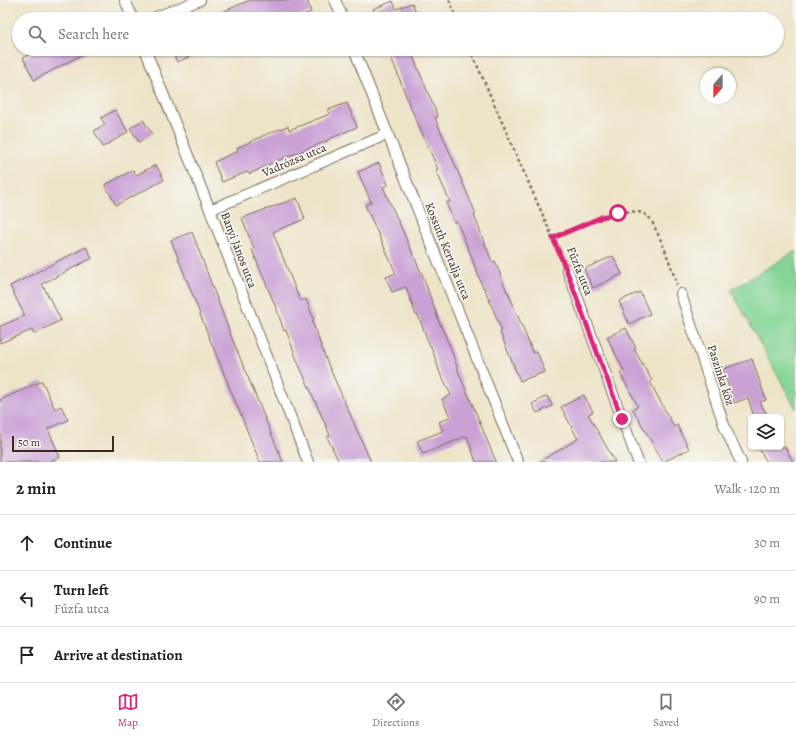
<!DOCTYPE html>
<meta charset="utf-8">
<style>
body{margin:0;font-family:Alegreya,serif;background:#f2f2f2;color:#222}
.controls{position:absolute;right:12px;bottom:12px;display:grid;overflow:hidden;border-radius:6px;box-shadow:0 1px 3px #0004}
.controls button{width:36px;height:36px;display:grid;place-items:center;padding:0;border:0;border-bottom:1px solid #e0e0e0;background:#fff;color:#222;font:20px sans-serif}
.compass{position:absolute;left:700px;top:68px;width:36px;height:36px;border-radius:50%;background:#fff;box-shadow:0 1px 3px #0004;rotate:201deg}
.scale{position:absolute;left:12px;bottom:10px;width:102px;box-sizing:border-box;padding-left:4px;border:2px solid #3b2a1e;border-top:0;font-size:11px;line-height:14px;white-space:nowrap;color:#3b2a1e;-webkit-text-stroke:3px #f6f6f2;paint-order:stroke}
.stop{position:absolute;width:12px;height:12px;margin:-9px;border:3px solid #db2777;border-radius:50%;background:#fff}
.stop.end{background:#db2777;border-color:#fff;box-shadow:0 1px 4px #0008}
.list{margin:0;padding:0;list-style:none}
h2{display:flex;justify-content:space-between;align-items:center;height:52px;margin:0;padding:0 16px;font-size:17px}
h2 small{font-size:13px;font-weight:400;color:#767676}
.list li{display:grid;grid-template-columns:26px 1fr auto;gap:12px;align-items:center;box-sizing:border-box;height:56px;padding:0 16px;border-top:1px solid #e0e0e0}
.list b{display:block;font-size:15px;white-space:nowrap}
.list p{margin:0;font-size:13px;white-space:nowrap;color:#767676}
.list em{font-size:13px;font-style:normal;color:#767676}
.icon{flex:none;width:22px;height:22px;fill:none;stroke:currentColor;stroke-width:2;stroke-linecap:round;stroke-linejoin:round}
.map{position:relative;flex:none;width:796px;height:462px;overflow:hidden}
.search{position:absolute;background:#fff;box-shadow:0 1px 3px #0004;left:12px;right:12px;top:12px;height:44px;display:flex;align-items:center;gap:10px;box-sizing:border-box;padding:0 14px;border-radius:22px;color:#767676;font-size:15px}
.sheet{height:220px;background:#fff}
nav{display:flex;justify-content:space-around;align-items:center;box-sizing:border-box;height:56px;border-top:1px solid #e0e0e0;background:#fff;font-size:11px;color:#767676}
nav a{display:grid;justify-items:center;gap:2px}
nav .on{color:#db2777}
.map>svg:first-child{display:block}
</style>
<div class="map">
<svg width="796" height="462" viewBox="0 0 796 462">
<rect width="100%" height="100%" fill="#f6f6f2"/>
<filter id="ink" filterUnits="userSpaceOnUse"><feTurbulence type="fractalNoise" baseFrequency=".025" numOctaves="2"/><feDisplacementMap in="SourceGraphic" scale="8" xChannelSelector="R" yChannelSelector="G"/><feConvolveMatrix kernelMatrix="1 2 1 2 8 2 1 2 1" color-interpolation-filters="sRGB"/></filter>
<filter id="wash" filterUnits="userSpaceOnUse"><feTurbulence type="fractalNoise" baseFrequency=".012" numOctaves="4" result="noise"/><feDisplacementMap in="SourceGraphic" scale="16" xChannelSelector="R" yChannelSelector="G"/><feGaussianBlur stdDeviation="0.9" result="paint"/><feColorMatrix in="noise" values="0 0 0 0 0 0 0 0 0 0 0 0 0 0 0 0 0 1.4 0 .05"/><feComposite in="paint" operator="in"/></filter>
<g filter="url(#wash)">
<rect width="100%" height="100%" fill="#ede4c8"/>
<!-- green -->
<path fill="#85d696" stroke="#60805a" d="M796 251V409L731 290Z"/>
<g id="blocks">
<!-- building -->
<g fill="#caa1d5">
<path d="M250 0H307L311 12 292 19H290L289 15 277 19H206Z"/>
<path d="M393 1 396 9 412 3 417 15 405 19H371V18L376 16 373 9Z"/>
<path d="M39 49H93L34 80 23 58Z"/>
<path d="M171 49H208L177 62Z"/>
<path d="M388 49H410L438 117 435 118 476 214 474 215 492 262 495 261 507 292H508L533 353 537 352 545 372 520 381 500 332 502 331 484 287 483 288 470 253 457 222H454L446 203 450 202 436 170 438 169 410 106Z"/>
<path d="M347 103 357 127 327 140V141L269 164V165L249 174 247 172 222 182 214 162 238 151 237 148 267 134 288 126 289 130 330 114 328 110Z"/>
<path d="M115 110 128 132 103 147 94 131 105 124 101 118Z"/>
<path d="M143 120 152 134 139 142 130 128Z"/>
<path d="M379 163 388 185 383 187 424 279 438 319 451 349 460 376 474 408 496 462H476L467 436 423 454 417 441 443 431 439 422 450 417 442 399 451 395 442 376H441L431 346H430L418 315H416L406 287 392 292 386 277 396 273 365 205 371 202 358 172Z"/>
<path d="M156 165 164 180 116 205 105 185 133 170 136 175Z"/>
<path d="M297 198 305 219 273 232 300 301 306 299 314 320 312 321 327 362 371 462H339L327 437 330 435 297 360 286 330 284 331 277 310 252 250 254 249 242 218Z"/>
<path d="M192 232 231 336 283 462H260L213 347 171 240Z"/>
<path d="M86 247 92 258 42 284 61 320 34 334 32 330 0 343V326L25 316 10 286Z"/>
<path d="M613 256 622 274 593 288 584 269Z"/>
<path d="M640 292 650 314 629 324 619 301Z"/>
<path d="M626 328 636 348 634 349 652 381 650 382 674 427 677 425 689 449 663 462 633 409 638 406 620 373 624 371 607 337Z"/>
<path d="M752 359 766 400 760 402 768 417H754L748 398 734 403 723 369Z"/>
<path d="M42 381 55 409 61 406 68 420 48 429 60 457 48 462H0V400Z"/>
<path d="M584 395 593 412 588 414 615 462H539L578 439 561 407Z"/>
<path d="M547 396 552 406 537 413 532 404Z"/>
<path d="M758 447H785L793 462H767Z"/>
</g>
</g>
</g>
<g filter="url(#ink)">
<use href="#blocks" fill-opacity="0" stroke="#796b5a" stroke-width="1"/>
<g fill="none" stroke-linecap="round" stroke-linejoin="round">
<defs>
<g id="minor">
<path d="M125 0 133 19"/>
<path d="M335 0 343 19"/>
<path d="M151 19 200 0"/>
<path d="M145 49 210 210 308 462"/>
<path d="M354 49 518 462"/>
<path d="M210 210 388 134"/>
<path d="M567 269 638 462"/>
<path d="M681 294 725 428 741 462"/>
</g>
</defs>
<!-- minor casing -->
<use href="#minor" stroke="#796b5a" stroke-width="12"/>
<!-- path -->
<g stroke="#796b5a" stroke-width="2.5" stroke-dasharray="3 3" stroke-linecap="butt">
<path d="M449 0 457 19"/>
<path d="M470 49 562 259"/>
<path d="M553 238C573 229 634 197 650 219 653 222 654 227 656 230 665 248 671 266 677 285"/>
</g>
<!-- minor -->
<use href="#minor" stroke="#fff" stroke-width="10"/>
</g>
</g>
<g fill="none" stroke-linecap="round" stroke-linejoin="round" filter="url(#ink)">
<!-- route -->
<path stroke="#db2777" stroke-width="5" d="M618 213 602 217 553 238 566 269 622 419"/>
</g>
<g text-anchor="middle" stroke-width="3.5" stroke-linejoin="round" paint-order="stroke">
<!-- street labels -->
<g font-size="12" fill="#3b2a1e" stroke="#f6f6f2">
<text transform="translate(294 160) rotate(-23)" y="4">Vadrózsa utca</text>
<text transform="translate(239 250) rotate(69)" y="4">Banyi János utca</text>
<text transform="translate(448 251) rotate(68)" y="4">Kossuth Kertalja utca</text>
<text transform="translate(580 271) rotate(68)" y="4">Fűzfa utca</text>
<text transform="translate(721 375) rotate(72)" y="4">Paszinka köz</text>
</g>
</g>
</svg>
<div class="controls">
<button><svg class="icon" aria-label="layers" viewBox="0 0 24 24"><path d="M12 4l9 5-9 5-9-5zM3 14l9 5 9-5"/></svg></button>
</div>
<svg class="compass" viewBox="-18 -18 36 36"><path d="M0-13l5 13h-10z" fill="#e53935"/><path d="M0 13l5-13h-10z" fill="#767676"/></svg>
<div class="scale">50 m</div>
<div class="stop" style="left:618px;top:213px"></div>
<div class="stop end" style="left:622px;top:419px"></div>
<div class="search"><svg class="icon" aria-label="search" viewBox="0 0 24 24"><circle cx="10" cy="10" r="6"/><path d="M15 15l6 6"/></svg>Search here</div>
</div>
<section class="sheet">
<h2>2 min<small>Walk · 120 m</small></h2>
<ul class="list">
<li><svg class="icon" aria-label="ahead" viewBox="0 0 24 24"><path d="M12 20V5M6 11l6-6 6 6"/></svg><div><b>Continue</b></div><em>30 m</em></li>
<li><svg class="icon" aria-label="left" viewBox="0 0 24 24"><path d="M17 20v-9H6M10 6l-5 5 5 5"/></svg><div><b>Turn left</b><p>Fűzfa utca</p></div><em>90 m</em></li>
<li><svg class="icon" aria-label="arrive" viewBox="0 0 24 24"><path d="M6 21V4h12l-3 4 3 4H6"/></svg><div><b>Arrive at destination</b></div></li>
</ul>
</section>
<nav>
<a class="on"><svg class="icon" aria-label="map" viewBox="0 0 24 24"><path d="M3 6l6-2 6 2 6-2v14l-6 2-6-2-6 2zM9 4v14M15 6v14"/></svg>Map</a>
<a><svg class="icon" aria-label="directions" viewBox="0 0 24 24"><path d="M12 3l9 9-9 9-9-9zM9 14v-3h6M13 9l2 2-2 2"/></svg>Directions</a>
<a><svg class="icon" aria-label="saved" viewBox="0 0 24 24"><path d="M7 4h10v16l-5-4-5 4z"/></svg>Saved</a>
</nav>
